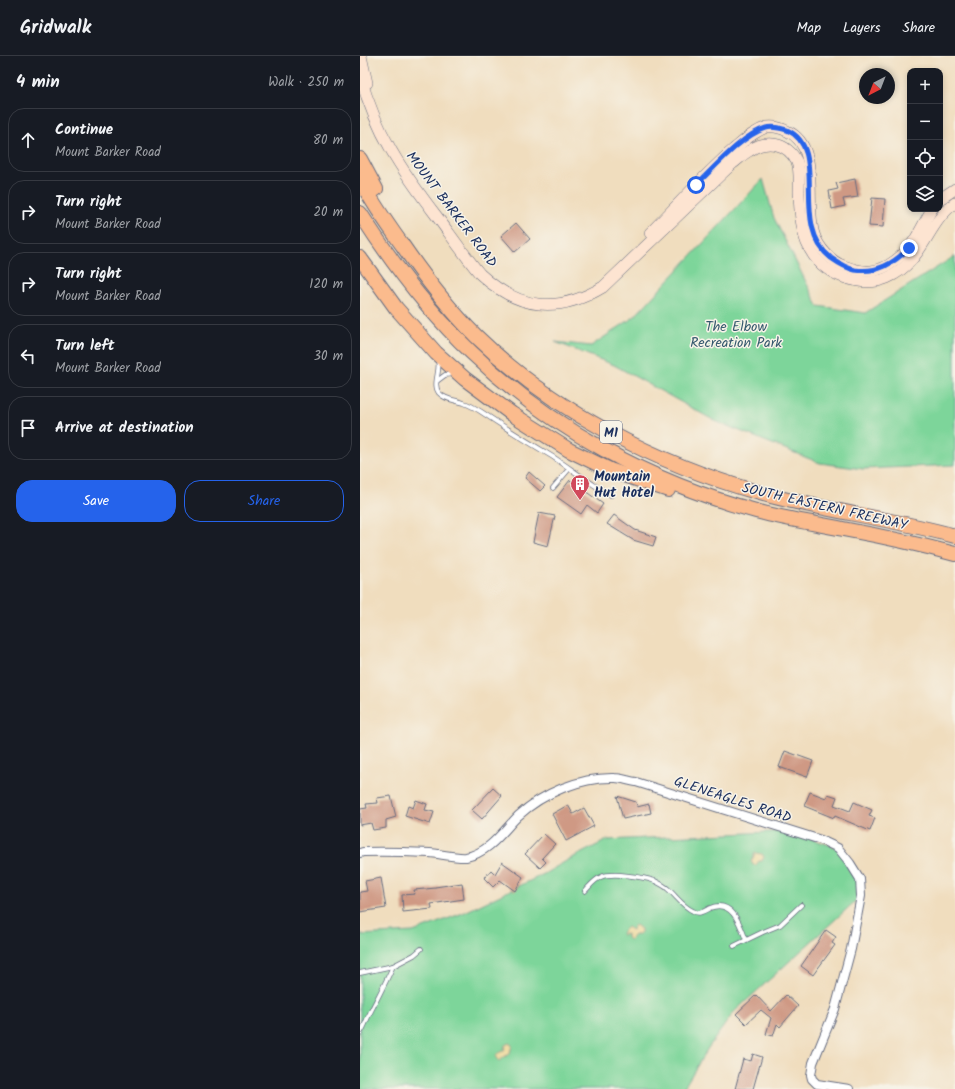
<!DOCTYPE html>
<meta charset="utf-8">
<style>
body{margin:0;font-family:Kalam,sans-serif;background:#242831;color:#f1f3f6}
.controls{position:absolute;right:12px;top:12px;display:grid;overflow:hidden;border-radius:8px;box-shadow:0 2px 6px #0003}
.controls button{width:36px;height:36px;display:grid;place-items:center;padding:0;border:0;border-bottom:1px solid #363941;background:#171b24;color:#f1f3f6;font:20px sans-serif}
.compass{position:absolute;left:499px;top:12px;width:36px;height:36px;border-radius:50%;background:#171b24;box-shadow:0 2px 6px #0003;rotate:222deg}
.stop{position:absolute;width:12px;height:12px;margin:-9px;border:3px solid #2563eb;border-radius:50%;background:#fff}
.stop.end{background:#2563eb;border-color:#fff;box-shadow:0 1px 4px #0008}
.list{margin:0;padding:0;list-style:none}
h2{display:flex;justify-content:space-between;align-items:center;height:52px;margin:0;padding:0 16px;font-size:17px}
h2 small{font-size:13px;font-weight:400;color:#9ea1a6}
.list li{display:grid;grid-template-columns:26px 1fr auto;gap:12px;align-items:center;box-sizing:border-box;height:64px;margin:0 8px 8px;padding:0 8px;border:1px solid #363941;border-radius:16px}
.list b{display:block;font-size:15px;white-space:nowrap}
.list p{margin:0;font-size:13px;white-space:nowrap;color:#9ea1a6}
.list em{font-size:13px;font-style:normal;color:#9ea1a6}
.actions{display:flex;gap:8px;padding:12px 16px}
.actions a{flex:1;padding:9px 0;border:1px solid #2563eb;border-radius:16px;text-align:center;font-size:14px;color:#2563eb}
.actions .main{background:#2563eb;color:#fff}
.icon{flex:none;width:22px;height:22px;fill:none;stroke:currentColor;stroke-width:2;stroke-linecap:round;stroke-linejoin:round}
.map{position:relative;flex:none;width:595px;height:1033px;overflow:hidden}
header{display:flex;align-items:center;gap:24px;box-sizing:border-box;height:56px;padding:0 20px;background:#171b24;border-bottom:1px solid #363941}
header strong{font-size:19px}
nav{display:flex;gap:22px;margin-inline-start:auto;font-size:14px}
main{display:flex}
aside{flex:1;background:#171b24}
.map>svg:first-child{display:block}
</style>
<header>
<strong>Gridwalk</strong>
<nav><a>Map</a><a>Layers</a><a>Share</a></nav>
</header>
<main>
<aside>
<h2>4 min<small>Walk · 250 m</small></h2>
<ul class="list">
<li><svg class="icon" aria-label="ahead" viewBox="0 0 24 24"><path d="M12 20V5M6 11l6-6 6 6"/></svg><div><b>Continue</b><p>Mount Barker Road</p></div><em>80 m</em></li>
<li><svg class="icon" aria-label="right" viewBox="0 0 24 24"><path d="M7 20v-9h11M14 6l5 5-5 5"/></svg><div><b>Turn right</b><p>Mount Barker Road</p></div><em>20 m</em></li>
<li><svg class="icon" aria-label="right" viewBox="0 0 24 24"><path d="M7 20v-9h11M14 6l5 5-5 5"/></svg><div><b>Turn right</b><p>Mount Barker Road</p></div><em>120 m</em></li>
<li><svg class="icon" aria-label="left" viewBox="0 0 24 24"><path d="M17 20v-9H6M10 6l-5 5 5 5"/></svg><div><b>Turn left</b><p>Mount Barker Road</p></div><em>30 m</em></li>
<li><svg class="icon" aria-label="arrive" viewBox="0 0 24 24"><path d="M6 21V4h12l-3 4 3 4H6"/></svg><div><b>Arrive at destination</b></div></li>
</ul>
<div class="actions"><a class="main">Save</a><a>Share</a></div>
</aside>
<div class="map">
<svg width="595" height="1033" viewBox="0 0 595 1033">
<rect width="100%" height="100%" fill="#f7f3e8"/>
<filter id="ink" filterUnits="userSpaceOnUse"><feTurbulence type="fractalNoise" baseFrequency=".025" numOctaves="2"/><feDisplacementMap in="SourceGraphic" scale="8" xChannelSelector="R" yChannelSelector="G"/><feConvolveMatrix kernelMatrix="1 2 1 2 8 2 1 2 1" color-interpolation-filters="sRGB"/></filter>
<filter id="wash" filterUnits="userSpaceOnUse"><feTurbulence type="fractalNoise" baseFrequency=".012" numOctaves="4" result="noise"/><feDisplacementMap in="SourceGraphic" scale="16" xChannelSelector="R" yChannelSelector="G"/><feGaussianBlur stdDeviation="0.9" result="paint"/><feColorMatrix in="noise" values="0 0 0 0 0 0 0 0 0 0 0 0 0 0 0 0 0 1.4 0 .05"/><feComposite in="paint" operator="in"/></filter>
<g filter="url(#wash)">
<rect width="100%" height="100%" fill="#f0ddbe"/>
<!-- green -->
<g fill="#7dd59a" stroke="#4c827c">
<path d="M403 123 414 162 458 250 505 257 595 200V409L503 413 460 407 355 365 254 309 195 286 231 290 274 261Z"/>
<path d="M429 775 478 792 500 823 501 840 374 956 348 992 323 1033H0V879L53 876 103 857 184 818 208 804 247 784Z"/>
</g>
<!-- sand -->
<g fill="#eeda9e" stroke="#84847e">
<path d="M395 797 402 798 404 801 402 805H399L395 810 391 806Z"/>
<path d="M276 869 281 873V877L279 879H274L270 884 267 882V878L262 879 263 875 267 871 272 874 274 870Z"/>
<path d="M149 987 152 989 150 997 139 1005 136 1002C136 996 140 997 144 994L145 989Z"/>
</g>
<g id="blocks">
<!-- building -->
<g fill="#cf9984">
<path d="M495 123 498 141 483 143 485 150 472 153 469 135 478 133 476 127Z"/>
<path d="M512 142 525 143 523 171 509 170Z"/>
<path d="M156 167 170 183 155 196 141 180Z"/>
<path d="M169 416 185 430 180 435 165 422Z"/>
<path d="M210 424 243 448 237 457 227 449 221 458 197 441Z"/>
<path d="M179 457 195 460 188 490 173 486Z"/>
<path d="M254 459 275 474 296 481 293 490 273 484 247 468Z"/>
<path d="M425 695 453 705 447 721 419 711Z"/>
<path d="M133 732 142 740 122 763 112 754Z"/>
<path d="M450 736 466 742 468 738 477 741 474 749 490 755 494 746 512 754 509 760 515 762 510 775 475 760 474 762 444 750Z"/>
<path d="M31 740 36 761 26 764V772L13 774 11 767 0 769V753L7 752 6 748 18 747 17 742Z"/>
<path d="M257 740 276 746 277 751 289 748 291 757 263 763Z"/>
<path d="M56 744 67 748 65 754 74 756 70 768 45 760 48 750 53 752Z"/>
<path d="M208 749 213 758 224 752 234 770 206 785 192 758Z"/>
<path d="M184 778 195 788 182 802 186 806 180 812 165 798Z"/>
<path d="M142 806 163 821 155 835 140 824 133 831 124 822 131 814 135 818Z"/>
<path d="M21 822 26 852 0 856V836L7 835 5 825Z"/>
<path d="M102 827 104 843 71 848 72 853 43 856 42 839 55 838 54 834 76 832 75 831Z"/>
<path d="M466 874 476 881 472 887 475 889 453 919 441 910Z"/>
<path d="M396 939 411 955 426 939 438 950 420 971 417 968 413 980 406 978 411 962 401 954 386 968 376 958Z"/>
<path d="M393 998 402 1001 393 1033H375L383 1003 391 1005Z"/>
</g>
</g>
</g>
<g filter="url(#ink)">
<use href="#blocks" fill-opacity="0" stroke="#666c80" stroke-width="1"/>
<g fill="none" stroke-linecap="round" stroke-linejoin="round">
<defs>
<g id="lane">
<path d="M78 304C81 315 72 328 79 337 85 344 96 344 104 347 110 349 115 352 120 355 144 371 168 386 193 401 213 414 230 428 251 439"/>
<path d="M77 325 85 319 93 318"/>
<path d="M193 432 209 413"/>
<path d="M225 835C230 830 234 824 241 821 252 816 283 821 295 825 299 827 305 830 308 833 317 841 322 850 333 855 339 859 344 855 350 852 372 843 380 868 386 884"/>
<path d="M374 890 403 876 420 869 441 849"/>
<path d="M0 917 33 910"/>
<path d="M0 977C5 971 6 964 10 957 18 941 26 926 33 910L54 899 61 893"/>
</g>
<path id="street" d="M0 797 3 796C25 795 48 796 70 797 80 798 98 802 106 801 129 797 143 775 158 760 183 737 220 721 255 722 261 722 269 725 276 726L461 784 478 792 490 807 500 823 501 840 491 893 475 953 453 1007 451 1019 452 1023 457 1028 489 1033"/>
<g id="secondary">
<path d="M1 0 7 27"/>
<path d="M0 19C16 77 42 115 78 162 92 181 105 200 120 218 159 254 198 258 243 231L372 108C378 104 383 98 389 95 406 83 427 86 437 106 440 114 439 127 439 136 440 172 444 207 483 221 497 226 513 228 527 222 564 206 566 168 595 147"/>
<path d="M580 143 595 133"/>
<path d="M290 177C318 149 344 119 374 93 384 85 394 75 407 71 414 70 421 72 427 75 462 90 444 148 454 178 458 191 471 206 484 210 492 213 502 216 511 215 527 214 546 198 554 185 561 174 566 163 572 153"/>
</g>
<g id="highway">
<path d="M0 103 16 133"/>
<path d="M0 123C12 147 28 169 43 190 65 222 89 253 116 280 193 355 297 408 400 437 464 455 531 462 595 480"/>
<path d="M0 157C32 207 68 255 111 296 190 372 291 427 396 455 424 463 454 467 483 473 521 480 558 488 595 498"/>
<path d="M0 202 36 252 76 297 105 323 152 358 209 394 250 414 308 434"/>
</g>
</defs>
<!-- lane casing -->
<use href="#lane" stroke="#666c80" stroke-width="5.5"/>
<!-- street casing -->
<use href="#street" stroke="#666c80" stroke-width="10"/>
<!-- secondary casing -->
<use href="#secondary" stroke="#666c80" stroke-width="12"/>
<!-- highway casing -->
<use href="#highway" stroke="#666c80" stroke-width="16"/>
<!-- lane -->
<use href="#lane" stroke="#fff" stroke-width="4"/>
<!-- street -->
<use href="#street" stroke="#fff" stroke-width="8"/>
<!-- secondary -->
<use href="#secondary" stroke="#fde4d1" stroke-width="11"/>
<!-- highway -->
<use href="#highway" stroke="#fbbb8d" stroke-width="14"/>
</g>
</g>
<g fill="none" stroke-linecap="round" stroke-linejoin="round" filter="url(#ink)">
<!-- route -->
<path stroke="#2563eb" stroke-width="5" d="M336 129C354 112 382 79 406 72 413 70 420 72 427 74 471 94 428 168 471 202 478 207 486 212 495 214 518 217 533 208 549 192"/>
</g>
<!-- icons -->
<defs>
<symbol id="building-pin" viewBox="-11 -11 22 30"><path d="M0 17L-7.5 6A9.5 9.5 0 1 1 7.5 6Z" fill="#d1495b" stroke="#f7f3e8"/><path d="M-4-6H4V6H1V3H-1V6H-4ZM-2.5-4.3h1.7v1.8h-1.7ZM.8-4.3h1.7v1.8H.8ZM-2.5-1h1.7V.8h-1.7ZM.8-1h1.7V.8H.8Z" fill="#fff"/></symbol>
</defs>
<g fill-rule="evenodd">
<use href="#building-pin" x="209" y="417" width="22" height="30"/>
</g>
<g text-anchor="middle" stroke-width="3" stroke-linejoin="round" paint-order="stroke">
<!-- shield labels -->
<rect fill="#f7f3e8" stroke="#5d6a87" stroke-width="1" x="240" y="365" width="22" height="22" rx="3"/>
<g font-size="13" font-weight="bold" fill="#1b2f5e">
<text x="251" y="381">M1</text>
</g>
<!-- street labels -->
<g font-size="14" fill="#1b2f5e" stroke="#f7f3e8">
<text transform="translate(92 153) rotate(53)" y="5">MOUNT BARKER ROAD</text>
<text transform="translate(465 450) rotate(13)" y="5">SOUTH EASTERN FREEWAY</text>
<text transform="translate(373 743) rotate(18)" y="5">GLENEAGLES ROAD</text>
</g>
<!-- park labels -->
<g font-size="14" fill="#34586d" stroke="#f7f3e8">
<text x="376" y="275">The Elbow<tspan x="376" dy="16">Recreation Park</tspan></text>
</g>
<!-- poi labels -->
<g font-size="14" font-weight="bold" fill="#1b2f5e" stroke="#f7f3e8" text-anchor="start">
<text x="234" y="425">Mountain<tspan x="234" dy="16">Hut Hotel</tspan></text>
</g>
</g>
</svg>
<div class="controls">
<button>+</button>
<button>−</button>
<button><svg class="icon" aria-label="locate" viewBox="0 0 24 24"><circle cx="12" cy="12" r="6"/><path d="M12 2v4M12 18v4M2 12h4M18 12h4"/></svg></button>
<button><svg class="icon" aria-label="layers" viewBox="0 0 24 24"><path d="M12 4l9 5-9 5-9-5zM3 14l9 5 9-5"/></svg></button>
</div>
<svg class="compass" viewBox="-18 -18 36 36"><path d="M0-13l5 13h-10z" fill="#e53935"/><path d="M0 13l5-13h-10z" fill="#9ea1a6"/></svg>
<div class="stop" style="left:336px;top:129px"></div>
<div class="stop end" style="left:549px;top:192px"></div>
</div>
</main>
